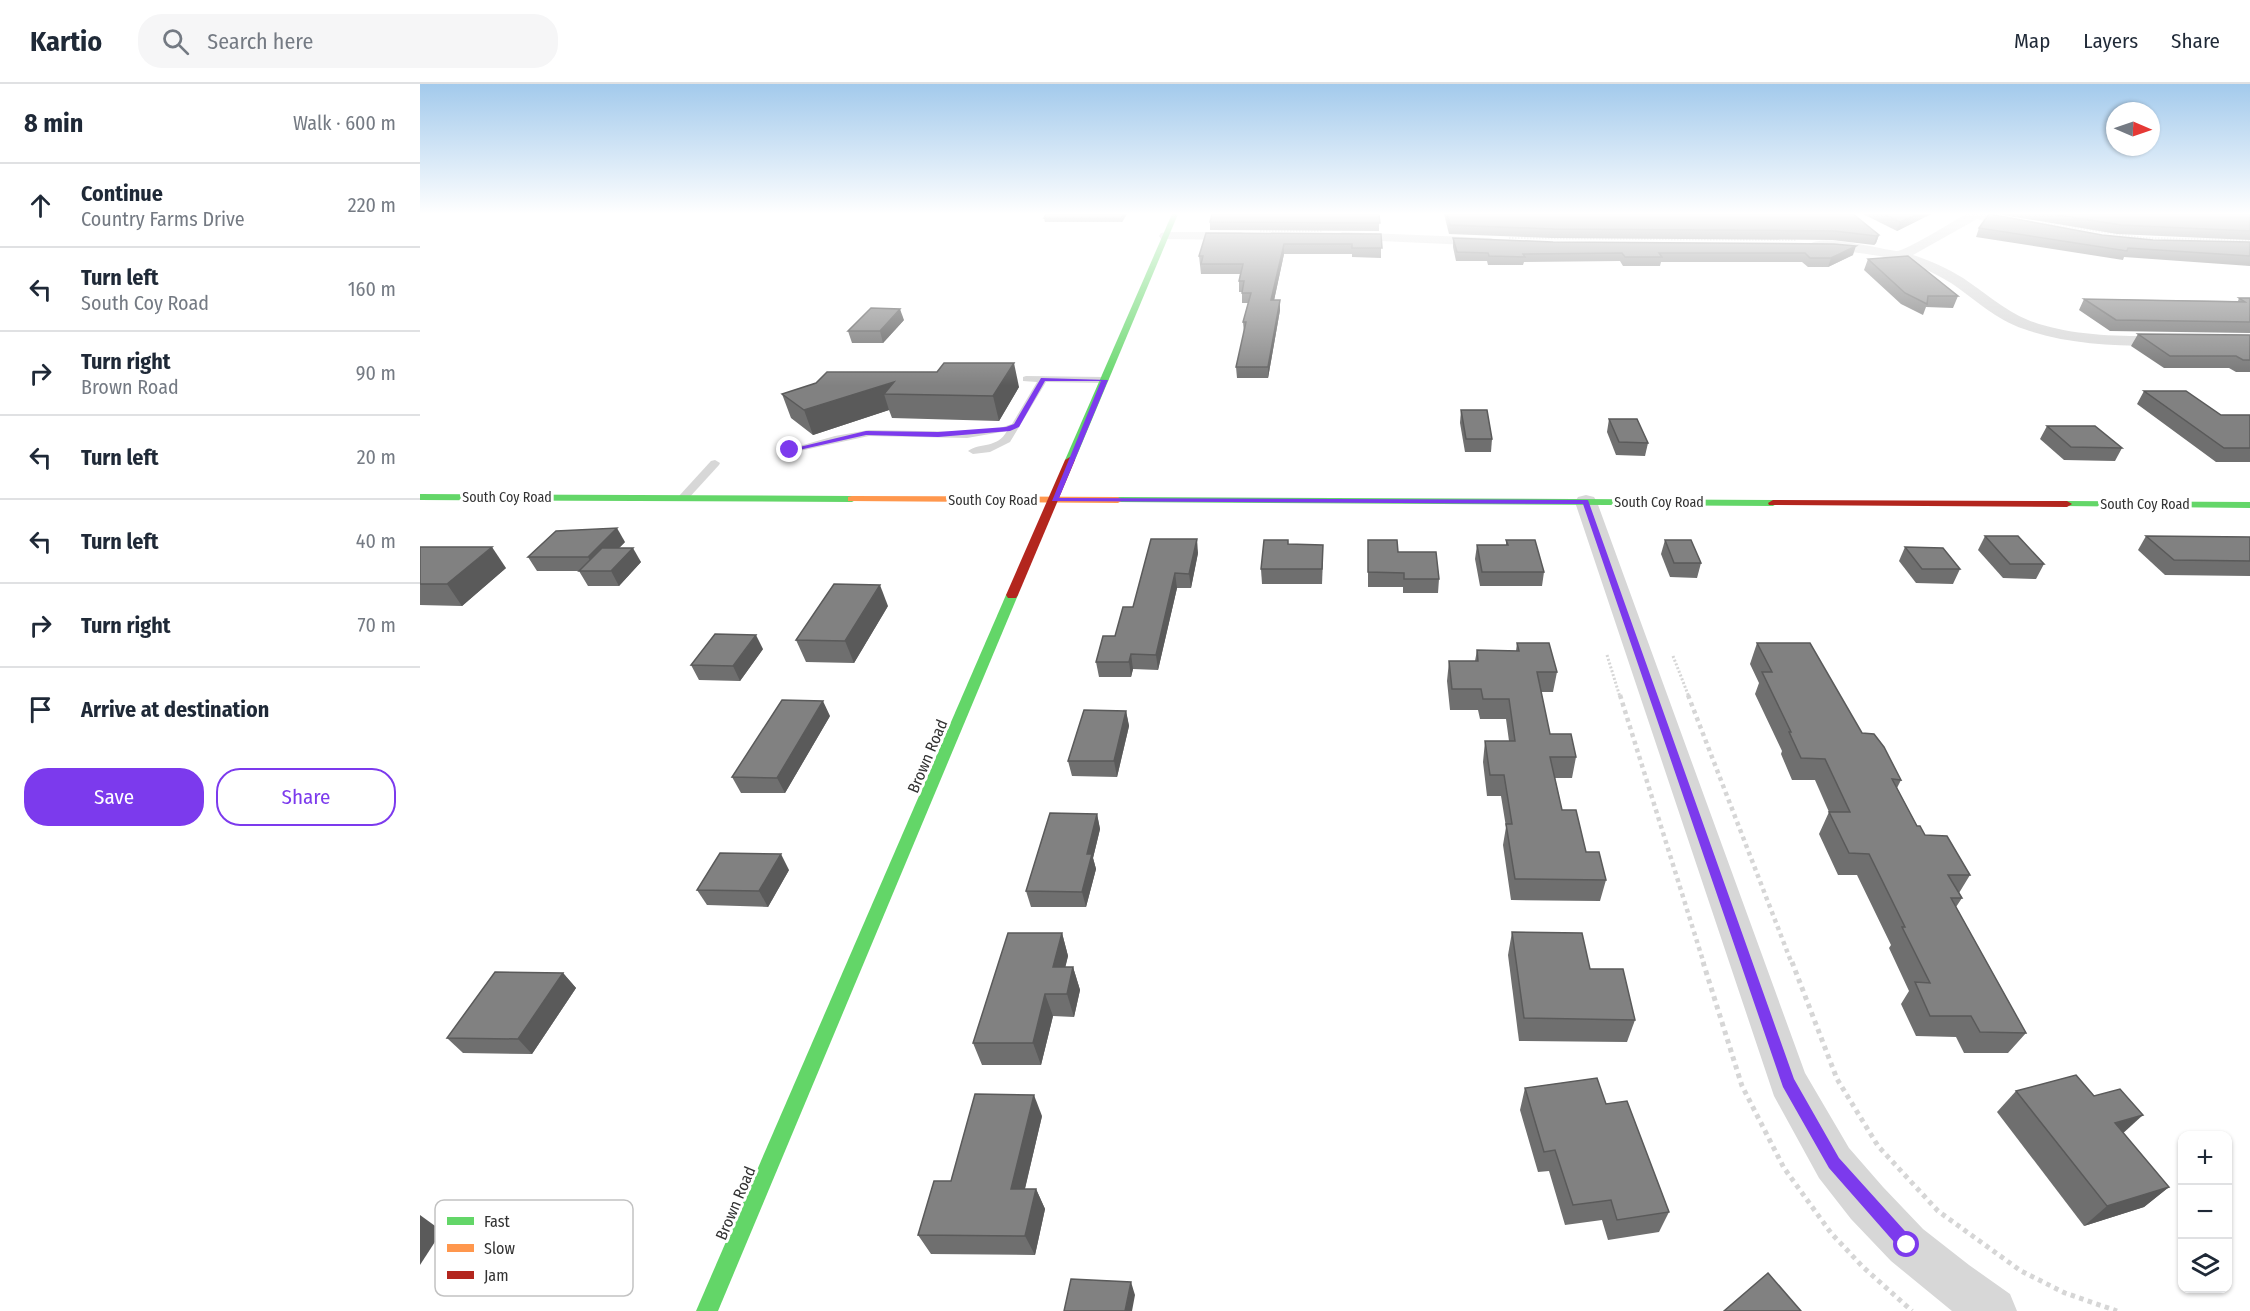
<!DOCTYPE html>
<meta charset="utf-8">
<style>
body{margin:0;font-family:"Fira Sans Condensed",sans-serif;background:#f6f6f7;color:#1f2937}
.controls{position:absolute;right:18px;bottom:18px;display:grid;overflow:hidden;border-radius:12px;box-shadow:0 2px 4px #0004}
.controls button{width:54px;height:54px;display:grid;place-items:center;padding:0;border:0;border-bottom:2px solid #e0e1e3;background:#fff;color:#1f2937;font:30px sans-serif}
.compass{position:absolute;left:1686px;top:18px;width:54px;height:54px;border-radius:50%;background:#fff;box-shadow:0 2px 4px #0004;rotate:92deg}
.stop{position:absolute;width:18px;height:18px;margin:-14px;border:4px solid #7c3aed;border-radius:50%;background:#fff}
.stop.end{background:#7c3aed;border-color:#fff;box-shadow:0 2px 6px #0008}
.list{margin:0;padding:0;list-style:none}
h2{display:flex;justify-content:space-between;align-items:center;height:78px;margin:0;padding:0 24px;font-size:26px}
h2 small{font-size:20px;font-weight:400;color:#747a83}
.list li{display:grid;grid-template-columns:39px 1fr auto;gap:18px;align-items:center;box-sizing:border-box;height:84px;padding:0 24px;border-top:2px solid #e0e1e3}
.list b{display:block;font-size:22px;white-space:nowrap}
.list p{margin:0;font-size:20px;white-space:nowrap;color:#747a83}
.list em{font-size:20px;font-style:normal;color:#747a83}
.actions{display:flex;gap:12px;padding:18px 24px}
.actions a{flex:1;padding:14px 0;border:2px solid #7c3aed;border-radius:24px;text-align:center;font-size:21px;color:#7c3aed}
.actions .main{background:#7c3aed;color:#fff}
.icon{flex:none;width:33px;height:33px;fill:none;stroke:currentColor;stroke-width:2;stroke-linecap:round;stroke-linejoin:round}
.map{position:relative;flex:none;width:1830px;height:1227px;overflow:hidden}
header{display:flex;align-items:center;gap:36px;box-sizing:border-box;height:84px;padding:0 30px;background:#fff;border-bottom:2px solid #e0e1e3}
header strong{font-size:28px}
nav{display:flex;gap:33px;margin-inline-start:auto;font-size:21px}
.search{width:420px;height:54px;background:#f6f6f7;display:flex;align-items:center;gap:15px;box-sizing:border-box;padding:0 21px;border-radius:24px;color:#747a83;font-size:22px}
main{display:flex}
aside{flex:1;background:#fff}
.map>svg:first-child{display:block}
</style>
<header>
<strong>Kartio</strong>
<div class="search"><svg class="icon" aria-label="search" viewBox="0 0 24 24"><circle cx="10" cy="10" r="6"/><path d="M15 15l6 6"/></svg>Search here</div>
<nav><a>Map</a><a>Layers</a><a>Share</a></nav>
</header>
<main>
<aside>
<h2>8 min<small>Walk · 600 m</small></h2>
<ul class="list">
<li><svg class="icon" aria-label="ahead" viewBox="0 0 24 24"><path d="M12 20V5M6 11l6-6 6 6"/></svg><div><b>Continue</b><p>Country Farms Drive</p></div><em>220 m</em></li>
<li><svg class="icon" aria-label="left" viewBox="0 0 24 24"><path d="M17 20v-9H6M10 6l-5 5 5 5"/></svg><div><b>Turn left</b><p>South Coy Road</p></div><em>160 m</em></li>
<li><svg class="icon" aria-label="right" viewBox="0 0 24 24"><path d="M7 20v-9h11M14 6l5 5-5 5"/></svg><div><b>Turn right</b><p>Brown Road</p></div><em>90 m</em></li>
<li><svg class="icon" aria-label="left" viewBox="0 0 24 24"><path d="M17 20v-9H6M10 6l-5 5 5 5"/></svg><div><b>Turn left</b></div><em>20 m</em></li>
<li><svg class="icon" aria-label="left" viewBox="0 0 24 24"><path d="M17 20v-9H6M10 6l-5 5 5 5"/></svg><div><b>Turn left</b></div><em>40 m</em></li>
<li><svg class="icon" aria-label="right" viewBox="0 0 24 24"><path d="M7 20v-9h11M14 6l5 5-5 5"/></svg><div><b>Turn right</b></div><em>70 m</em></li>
<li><svg class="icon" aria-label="arrive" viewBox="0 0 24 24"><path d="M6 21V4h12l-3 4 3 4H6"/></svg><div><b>Arrive at destination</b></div></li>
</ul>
<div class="actions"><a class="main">Save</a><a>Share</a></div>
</aside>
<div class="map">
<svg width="1830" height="1227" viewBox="0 0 1830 1227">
<rect width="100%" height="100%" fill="#fff"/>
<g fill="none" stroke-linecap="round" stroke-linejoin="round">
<!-- path-far3 -->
<g stroke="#d6d6d6" stroke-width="2" stroke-dasharray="1.5 1.5" stroke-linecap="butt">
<path d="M1622 139 1723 154 1830 156"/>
<path d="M840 147H902"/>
<path d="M1089 154 1376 156"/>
</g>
<!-- path-far2 -->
<g stroke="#d6d6d6" stroke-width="3" stroke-dasharray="2 2" stroke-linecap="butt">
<path d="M1187 571 1200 613"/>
<path d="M1253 572 1269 613"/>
</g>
<!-- path-far1 -->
<g stroke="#d6d6d6" stroke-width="4.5" stroke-dasharray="4 4" stroke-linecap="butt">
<path d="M1200 611 1284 880"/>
<path d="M1268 611 1372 880"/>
</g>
<!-- path -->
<g stroke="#d6d6d6" stroke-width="5" stroke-dasharray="4.5 4.5" stroke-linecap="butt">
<path d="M1283 878 1322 1002 1364 1084 1411 1149 1442 1182 1492 1227"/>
<path d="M1372 878 1417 995 1458 1062 1518 1127 1601 1187 1645 1209 1697 1227"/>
</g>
<!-- lane -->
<g fill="#d7d7d7" fill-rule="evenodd">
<path d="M606 292 685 293 689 296 685 299 626 298 590 358 570 368 553 370 548 367C561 358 577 365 587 347L547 354 449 352 370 369 365 366 415 352 449 346 547 348 580 344 592 340 617 298 603 297V293Z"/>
<path d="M295 376 300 379 299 381 267 416H259V412L291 377Z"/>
</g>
<!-- street -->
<g fill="#d7d7d7" fill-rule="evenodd">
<path d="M1546 130H1573L1609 137 1611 140 1604 144 1557 135 1493 171C1511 177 1527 184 1543 194 1564 208 1584 226 1608 236 1670 261 1763 249 1830 251V261C1756 259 1675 270 1604 245 1576 236 1555 215 1531 199 1490 173 1443 168 1396 165L1389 161C1401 149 1459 165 1476 167 1485 168 1535 136 1546 130Z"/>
<path d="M746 148H822L829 152 822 156 741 155 739 152 741 149Z"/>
<path d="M922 148 1071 154 1078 158 1071 162 917 155 915 152Z"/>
<path d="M1166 411 1174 413 1177 418 1385 989 1429 1064 1463 1103 1503 1145 1549 1181 1590 1210 1597 1227H1532L1471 1177 1431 1135 1399 1094 1354 1012 1155 418 1158 413Z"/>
</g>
<!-- fast -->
<g fill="#63d668" fill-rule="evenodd">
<path d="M752 130H758L655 376 647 378 645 376Z"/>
<path d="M0 410 432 412 437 415 432 418 0 416Z"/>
<path d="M698 413 1353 416 1358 419 1353 422 694 418 693 416Z"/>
<path d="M1647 417 1830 418V424L1643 422 1642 420Z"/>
<path d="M592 507 598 511 298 1227H276L586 511Z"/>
</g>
<!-- slow -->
<path fill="#ff974d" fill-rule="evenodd" d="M432 412 698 413 703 416 698 419 428 417V413Z"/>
<!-- jam -->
<g fill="#b3261e" fill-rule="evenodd">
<path d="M650 373 655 376 598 511 596 514H588L586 511 645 376Z"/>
<path d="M1353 416 1647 417 1652 420 1647 423 1349 421 1348 419Z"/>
</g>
</g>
<!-- wall -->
<g fill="#6f6f6f">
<path d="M707 130 702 138H625L624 134Z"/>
<path d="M1024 130H1433L1459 151 1456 159 1454 161 1412 156 1132 154 1029 150Z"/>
<path d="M1443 130H1511L1477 147Z"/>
<path d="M1577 130H1830V156L1697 150Z"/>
<path d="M959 135V147L790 146V138Z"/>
<path d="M1559 144 1682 151 1733 156 1830 158V182L1704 173 1703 176 1556 153Z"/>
<path d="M786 149 961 150V174L932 173V170H864L854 216H860V226L848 294H817L816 283 824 249 823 238 828 219H822V208H819V197L820 190H781L779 172Z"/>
<path d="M1033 154 1433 171 1408 183H1388L1382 178H1241L1240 182H1203L1200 177 1104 178 1103 181H1068L1067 177H1036L1033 163Z"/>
<path d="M1448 175 1538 212 1533 224 1506 223 1503 231 1481 220 1444 186Z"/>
<path d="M1819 214H1830V249L1690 247 1659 226 1664 215 1818 217Z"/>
<path d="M484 236 463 259H432L428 247Z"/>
<path d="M1718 250 1830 251V288H1816L1809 284H1744L1711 262Z"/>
<path d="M599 303 579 337 472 334 469 326 393 351 371 334 362 310Z"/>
<path d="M1724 307 1801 331H1830V378H1796L1717 320Z"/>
<path d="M1041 326 1072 355 1071 368H1045L1040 339Z"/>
<path d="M1189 335 1228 359 1225 372 1196 371 1187 348Z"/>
<path d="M1627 342 1702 364 1695 377 1644 376 1620 355Z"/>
<path d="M1565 452 1624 480 1616 495 1583 494 1558 466Z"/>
<path d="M1726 452 1830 453V492L1745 491 1718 466Z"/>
<path d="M948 456 978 468 1019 495 1018 509H983V503H948Z"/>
<path d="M1086 456 1124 488 1122 502H1060L1055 475 1057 461H1086Z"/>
<path d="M1245 456 1281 479 1277 494 1250 493 1241 470Z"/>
<path d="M205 458 199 464 221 478 199 502H168L159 487H117L108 473Z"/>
<path d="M868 460 903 475 902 500H842L841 485Z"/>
<path d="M0 463 86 484 42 522 0 521Z"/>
<path d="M1485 463 1540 485 1533 500 1496 499 1479 477Z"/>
<path d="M778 469 771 504H757L738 586 713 585 711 593H679L676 578 695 552 713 523Z"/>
<path d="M468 522 434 579 386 578 376 556Z"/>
<path d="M1097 559 1137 588 1133 608H1121L1130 650 1156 673 1152 694H1135L1142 726 1166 768 1186 796 1180 817 1091 816 1083 761 1086 743 1081 712H1067L1063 678 1065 657H1089L1086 635H1060L1058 626H1030L1027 597 1029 577H1055L1057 566 1096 567Z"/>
<path d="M1337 559 1442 649 1481 696 1477 704 1497 742 1505 751 1550 791 1539 809 1542 814 1536 823 1606 949 1588 969H1544L1536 953 1496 952 1481 920 1489 907 1469 864 1471 861 1437 791H1418L1399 750 1409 728 1395 696H1372L1361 670 1362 667 1335 610 1339 599 1330 580Z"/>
<path d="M343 565 320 597 279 596 271 581Z"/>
<path d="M706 627 709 642 697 693 652 692 648 677Z"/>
<path d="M410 632 365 709H321L312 693Z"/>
<path d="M677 730 680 745 673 774 676 785 666 823H611L606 807Z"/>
<path d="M369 786 348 823 287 821 277 806Z"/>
<path d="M1092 848 1170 885 1215 936 1207 958 1099 957 1088 871Z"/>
<path d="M642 849 648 872 645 883H653L660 906 654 933 633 932 621 981H562L553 959Z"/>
<path d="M143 889 156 904 112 970 43 969 27 954Z"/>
<path d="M1105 1004 1186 1020 1249 1128 1239 1148 1188 1156 1182 1136 1145 1141 1129 1087 1118 1088 1100 1026Z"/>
<path d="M1596 1007 1703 1049 1749 1103 1724 1123 1664 1142 1577 1028Z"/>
<path d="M622 1032 605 1105H616L625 1125 615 1171 511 1170 498 1151 531 1097Z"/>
</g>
<!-- shaded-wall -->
<g fill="#5a5a5a">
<path d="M703 130H707L702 138 701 134Z"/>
<path d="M1498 130H1511L1477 147 1480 138Z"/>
<path d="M1459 151 1456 159 1454 161 1456 152Z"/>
<path d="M864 160V170L852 226 851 216Z"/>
<path d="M1436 162 1433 171 1408 183 1411 174Z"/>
<path d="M860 216V226L848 294V283Z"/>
<path d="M480 225 484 236 463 259 460 247Z"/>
<path d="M594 279 599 303 579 337 573 312Z"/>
<path d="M474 298 464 310 469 326 393 351 384 326Z"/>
<path d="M197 444 205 458 176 487 168 473Z"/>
<path d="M777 455 778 469 771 504 769 490Z"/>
<path d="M72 463 86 484 42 522 27 500Z"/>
<path d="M213 464 221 478 199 502 191 487Z"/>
<path d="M755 489 757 504 738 586 736 571Z"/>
<path d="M460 501 468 522 434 579 425 557Z"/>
<path d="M336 551 343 565 320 597 313 582Z"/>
<path d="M711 570 713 585 711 593 709 578Z"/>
<path d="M403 617 410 632 365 709 357 694Z"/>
<path d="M706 627 709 642 697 693 694 677Z"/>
<path d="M677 730 680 745 673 774 676 785 666 823 662 808 667 770Z"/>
<path d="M361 770 369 786 348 823 339 807Z"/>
<path d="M642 849 648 872 640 906 633 883Z"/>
<path d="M653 883 660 906 654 933 647 910Z"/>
<path d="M143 889 156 904 112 970 98 955Z"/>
<path d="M625 910 633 932 621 981 613 959Z"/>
<path d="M614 1011 622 1032 600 1125 591 1105Z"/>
<path d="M1723 1031 1700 1052 1695 1039Z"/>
<path d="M1749 1103 1724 1123 1664 1142 1687 1122Z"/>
<path d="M616 1105 625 1125 615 1171 605 1152Z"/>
<path d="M0 1131 22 1147 0 1181Z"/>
<path d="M711 1198 715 1211 712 1227H705Z"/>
</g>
<!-- building -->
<g fill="#818181" stroke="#5a5a5a" stroke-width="1.5">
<path d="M626 130H703L701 134H624Z"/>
<path d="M792 130H959L960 139 790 138Z"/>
<path d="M1027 130H1433L1459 151 1456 152 1415 147 1133 145 1030 141Z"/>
<path d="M1463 130H1498L1480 138Z"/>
<path d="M1569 130 1682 151 1733 156 1830 158V172L1708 164 1707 167 1559 144Z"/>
<path d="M1632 130H1830V147L1701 141Z"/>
<path d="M786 149 961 150 962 164H932V160H864L851 216H860L848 283H816L826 238H823L831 209H822L824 197H819L823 180H781L783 172H779Z"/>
<path d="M1033 154 1133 158 1414 160 1436 162 1411 174H1390L1385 169H1239L1242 173H1205L1202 169 1103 170 1105 173 1069 172 1068 169 1037 168Z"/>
<path d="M1488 172 1538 212H1508L1507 220 1485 209 1448 175Z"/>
<path d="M1819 214H1830V238L1696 236 1664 215 1825 218Z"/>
<path d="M451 224 480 225 460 247H428Z"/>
<path d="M1718 250 1830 251V276H1823L1816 272H1750Z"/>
<path d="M524 279H594L573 312 464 310 474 298 384 326 362 310 396 299 407 288H517Z"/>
<path d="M1724 307H1766L1801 331H1830V364H1804Z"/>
<path d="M1041 326H1067L1072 355H1046Z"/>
<path d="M1189 335H1217L1228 359 1199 358Z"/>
<path d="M1627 342H1675L1702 364 1651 363Z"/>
<path d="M197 444 168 473H108L136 447Z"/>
<path d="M1565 452H1598L1624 480H1590Z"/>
<path d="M1726 452 1830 453V477L1754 476Z"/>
<path d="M731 455H777L769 490 755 489 736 571 711 570 709 578H676L683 552H695L703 523H713Z"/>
<path d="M844 456H868V460L903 461 902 485H841Z"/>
<path d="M948 456H977L978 468H1016L1019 495H984V489L948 488Z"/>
<path d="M1086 456H1115L1124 488H1062L1057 461H1088Z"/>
<path d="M1245 456H1271L1281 479H1254Z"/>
<path d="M0 463H72L27 500H0Z"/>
<path d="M1485 463 1523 464 1540 485H1502Z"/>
<path d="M182 464H213L191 487H159Z"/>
<path d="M414 500 460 501 425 557 376 556Z"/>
<path d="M295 550 336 551 313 582 271 581Z"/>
<path d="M1097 559H1129L1137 588H1117L1130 650H1151L1156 673H1130L1142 726H1156L1166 768H1179L1186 796 1095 795 1086 740H1092L1084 691H1070L1065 657H1095L1089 615H1063L1061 605H1032L1029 577H1058L1057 566 1099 567Z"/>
<path d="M1337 559H1390L1442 649 1454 650 1464 663 1481 696 1472 695 1497 742H1500L1505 751 1527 752 1550 791H1528L1542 814H1531L1606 949 1560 948 1551 932H1510L1495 898 1510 899 1482 843H1485L1449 770 1429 769 1409 728H1430L1405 675 1381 674 1369 648H1371L1342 588H1352Z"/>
<path d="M362 616 403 617 357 694 312 693Z"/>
<path d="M664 626 706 627 694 677H648Z"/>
<path d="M630 729 677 730 667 770H672L662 808 606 807Z"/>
<path d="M300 769 361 770 339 807 277 806Z"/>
<path d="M1092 848 1162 849 1170 885H1203L1215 936 1104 934Z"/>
<path d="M588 849H642L633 883H653L647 910H625L613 959H553Z"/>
<path d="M75 888 143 889 98 955 27 954Z"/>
<path d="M1656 991 1674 1012 1700 1005 1723 1031 1695 1039 1749 1103 1687 1122 1596 1007Z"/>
<path d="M1177 994 1186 1020 1207 1017 1249 1128 1197 1136 1191 1116 1153 1121 1135 1066 1124 1068 1105 1004Z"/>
<path d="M555 1010 614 1011 591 1105H616L605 1152 498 1151 514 1097H531Z"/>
<path d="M1348 1189 1381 1227H1304Z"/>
<path d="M651 1195 711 1198 705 1227H644Z"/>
</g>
<!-- sky -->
<linearGradient id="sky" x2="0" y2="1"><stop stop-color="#a3caec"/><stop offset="0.43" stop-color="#fff"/><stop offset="1" stop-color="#fff" stop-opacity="0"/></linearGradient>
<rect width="1830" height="302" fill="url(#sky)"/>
<!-- route -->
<path fill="#7c3aed" d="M621 294 688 296 639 414 1168 416 1374 995 1419 1074 1493 1156 1495 1161 1493 1167 1487 1169 1482 1167 1409 1084 1363 1003 1163 420 632 417 681 297H625L599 343 590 347 518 353 446 351 370 368 367 366 446 347 518 348 586 343 594 340Z"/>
<g text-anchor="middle" stroke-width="6" stroke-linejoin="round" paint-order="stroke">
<!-- far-street labels -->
<g font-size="14" fill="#333" stroke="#fff">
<text x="87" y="418">South Coy Road</text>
<text x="573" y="421">South Coy Road</text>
<text x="1239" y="423">South Coy Road</text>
<text x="1725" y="425">South Coy Road</text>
</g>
<!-- street labels -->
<g font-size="16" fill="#333" stroke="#fff">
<text transform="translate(507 672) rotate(-67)" y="6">Brown Road</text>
<text transform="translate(315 1119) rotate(-67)" y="6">Brown Road</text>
</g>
</g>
<!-- legend -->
<rect x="15" y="1116" width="198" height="96" rx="9" fill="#fff" stroke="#c2c2c2" stroke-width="1.5"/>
<rect x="27" y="1133" width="27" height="8" fill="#63d668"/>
<rect x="27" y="1160" width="27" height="8" fill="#ff974d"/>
<rect x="27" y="1187" width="27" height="8" fill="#b3261e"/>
<g font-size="16" fill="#333">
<text x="64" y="1143">Fast</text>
<text x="64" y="1170">Slow</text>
<text x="64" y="1197">Jam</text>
</g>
</svg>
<div class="controls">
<button>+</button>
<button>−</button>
<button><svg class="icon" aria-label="layers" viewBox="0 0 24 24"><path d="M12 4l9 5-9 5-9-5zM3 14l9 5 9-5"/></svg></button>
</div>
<svg class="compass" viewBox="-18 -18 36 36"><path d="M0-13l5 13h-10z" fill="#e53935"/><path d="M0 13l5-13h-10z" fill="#747a83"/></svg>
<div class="stop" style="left:1487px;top:1161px"></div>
<div class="stop end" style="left:370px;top:366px"></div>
</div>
</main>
